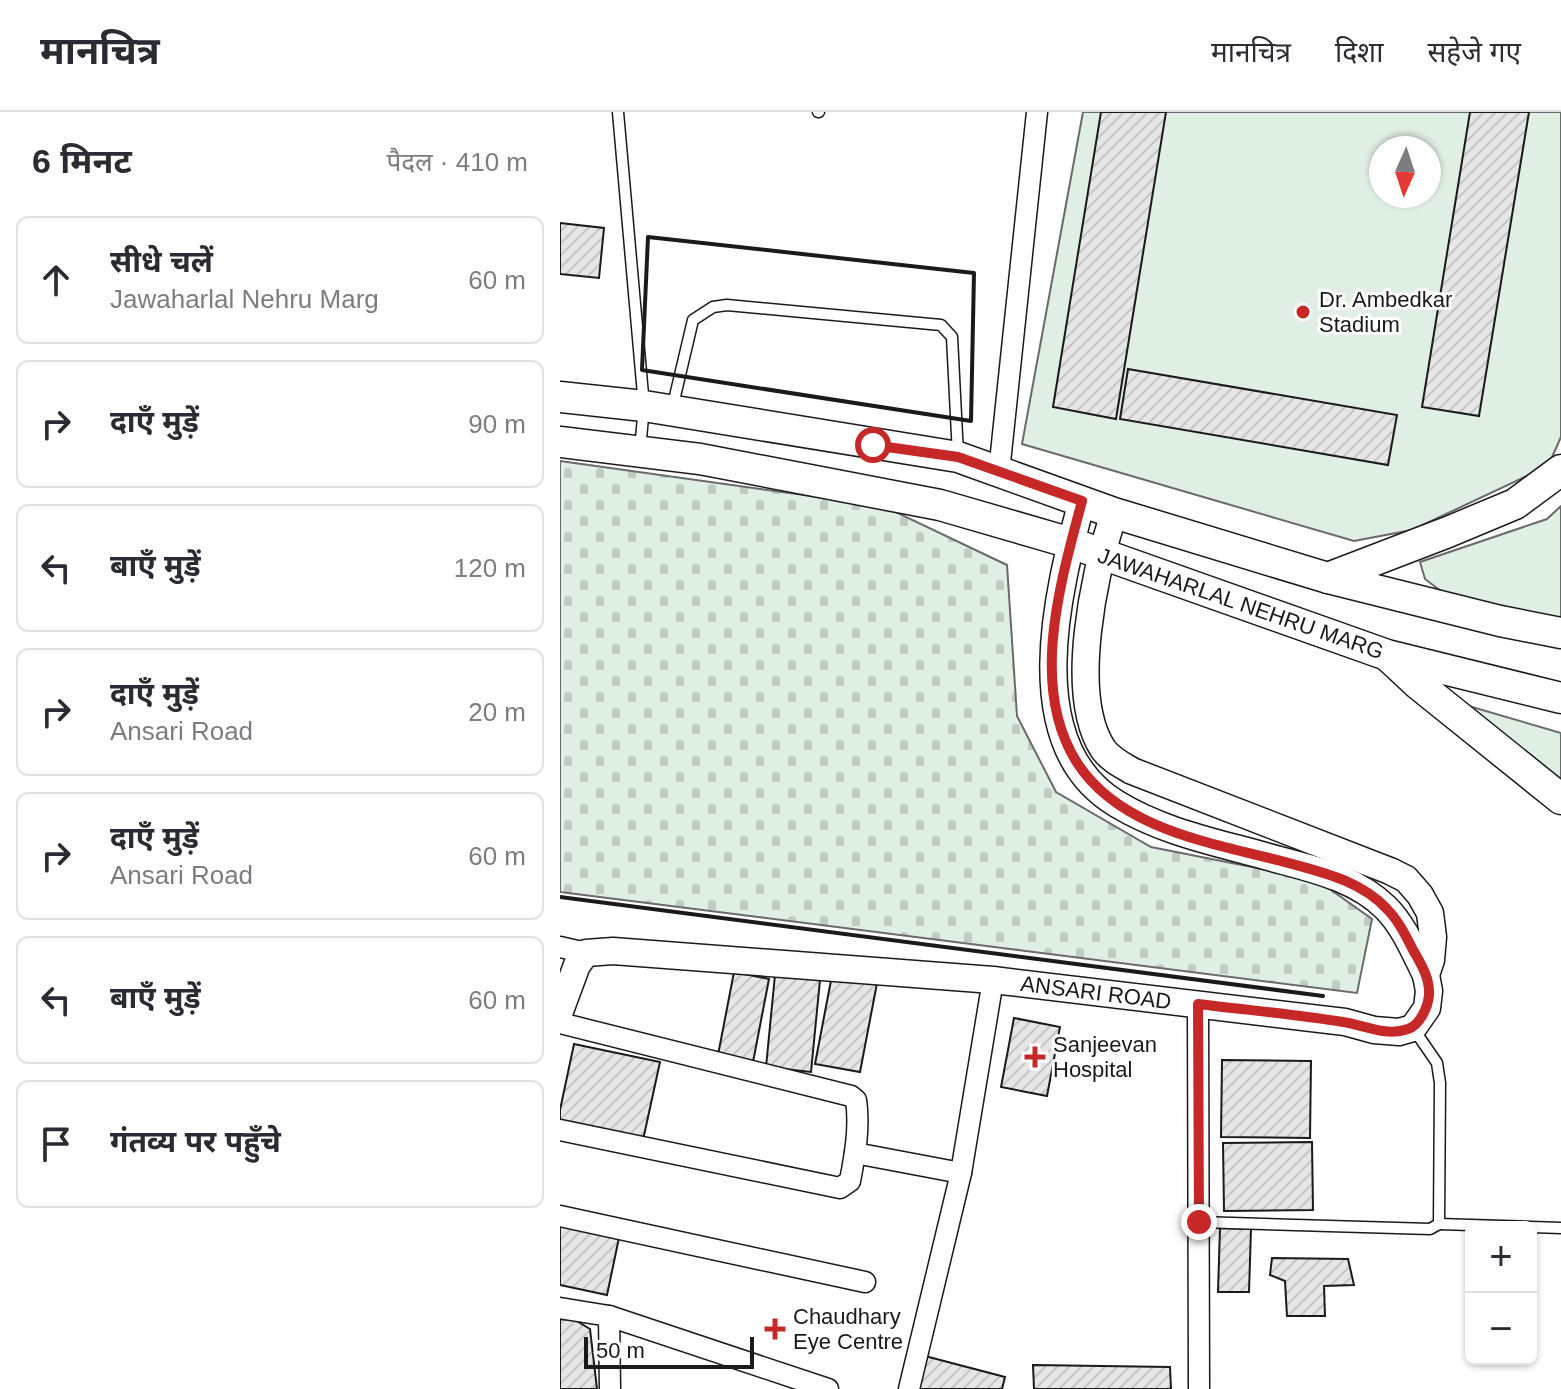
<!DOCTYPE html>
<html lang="hi">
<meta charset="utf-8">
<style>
body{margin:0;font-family:Helvetica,"Noto Sans Devanagari",sans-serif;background:#f7f7f7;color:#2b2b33}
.controls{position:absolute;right:24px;bottom:24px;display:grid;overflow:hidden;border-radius:12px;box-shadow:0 2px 6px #0004}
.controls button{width:72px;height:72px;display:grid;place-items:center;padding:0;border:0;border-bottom:2px solid #e1e1e2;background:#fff;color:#2b2b33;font:40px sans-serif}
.compass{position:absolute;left:809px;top:24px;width:72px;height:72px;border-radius:50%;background:#fff;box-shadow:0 2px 6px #0004;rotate:183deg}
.scale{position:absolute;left:24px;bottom:20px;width:170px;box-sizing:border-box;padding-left:8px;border:4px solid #1a1a1a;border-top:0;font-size:22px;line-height:28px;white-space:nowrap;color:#1a1a1a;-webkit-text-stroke:6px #fff;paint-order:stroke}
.stop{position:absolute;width:24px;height:24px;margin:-18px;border:6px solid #c62828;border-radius:50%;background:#fff}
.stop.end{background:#c62828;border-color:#fff;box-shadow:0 2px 8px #0008}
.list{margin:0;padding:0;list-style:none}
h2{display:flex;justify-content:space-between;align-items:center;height:104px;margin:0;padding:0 32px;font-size:34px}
h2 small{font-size:26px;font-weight:400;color:#7c7c81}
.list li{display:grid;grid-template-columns:52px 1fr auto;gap:24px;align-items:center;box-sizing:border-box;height:128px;margin:0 16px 16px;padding:0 16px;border:2px solid #e1e1e2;border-radius:12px}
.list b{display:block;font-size:30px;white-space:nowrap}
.list p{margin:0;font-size:26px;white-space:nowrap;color:#7c7c81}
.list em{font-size:26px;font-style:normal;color:#7c7c81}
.icon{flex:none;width:44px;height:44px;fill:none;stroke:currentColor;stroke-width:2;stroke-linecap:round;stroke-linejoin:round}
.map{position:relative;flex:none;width:1001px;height:1277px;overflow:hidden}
header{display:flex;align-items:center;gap:48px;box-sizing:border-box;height:112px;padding:0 40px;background:#fff;border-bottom:2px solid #e1e1e2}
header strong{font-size:38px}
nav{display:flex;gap:44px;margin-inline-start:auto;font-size:28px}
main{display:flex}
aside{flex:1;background:#fff}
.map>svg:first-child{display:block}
</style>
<header>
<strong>मानचित्र</strong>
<nav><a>मानचित्र</a><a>दिशा</a><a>सहेजे गए</a></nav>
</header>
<main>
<aside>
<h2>6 मिनट<small>पैदल · 410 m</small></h2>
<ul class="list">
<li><svg class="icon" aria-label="ahead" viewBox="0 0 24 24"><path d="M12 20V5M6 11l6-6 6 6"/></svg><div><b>सीधे चलें</b><p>Jawaharlal Nehru Marg</p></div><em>60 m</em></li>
<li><svg class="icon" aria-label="right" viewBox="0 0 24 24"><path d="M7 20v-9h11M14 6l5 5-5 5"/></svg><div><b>दाएँ मुड़ें</b></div><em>90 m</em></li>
<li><svg class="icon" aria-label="left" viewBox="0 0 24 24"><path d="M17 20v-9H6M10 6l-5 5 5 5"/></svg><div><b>बाएँ मुड़ें</b></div><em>120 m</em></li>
<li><svg class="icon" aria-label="right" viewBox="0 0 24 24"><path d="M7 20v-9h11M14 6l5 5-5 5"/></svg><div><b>दाएँ मुड़ें</b><p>Ansari Road</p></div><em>20 m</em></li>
<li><svg class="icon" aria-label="right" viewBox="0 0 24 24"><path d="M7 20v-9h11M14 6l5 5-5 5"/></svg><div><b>दाएँ मुड़ें</b><p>Ansari Road</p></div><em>60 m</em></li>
<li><svg class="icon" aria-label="left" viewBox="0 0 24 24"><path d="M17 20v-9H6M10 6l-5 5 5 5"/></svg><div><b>बाएँ मुड़ें</b></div><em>60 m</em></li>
<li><svg class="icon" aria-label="arrive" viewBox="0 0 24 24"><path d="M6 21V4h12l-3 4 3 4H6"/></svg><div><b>गंतव्य पर पहुँचे</b></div></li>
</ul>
</aside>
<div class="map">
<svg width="1001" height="1277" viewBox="0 0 1001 1277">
<defs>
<pattern id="cemetery-stones" width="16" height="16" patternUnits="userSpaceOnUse" patternTransform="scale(2)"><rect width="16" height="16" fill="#e0efe3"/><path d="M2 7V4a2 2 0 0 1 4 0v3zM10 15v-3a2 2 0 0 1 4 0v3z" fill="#c0ccc2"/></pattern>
<pattern id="building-hatch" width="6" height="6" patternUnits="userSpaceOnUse" patternTransform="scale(2)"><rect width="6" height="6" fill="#e6e6e6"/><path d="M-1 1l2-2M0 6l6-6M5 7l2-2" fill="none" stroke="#c5c5c5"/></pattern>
</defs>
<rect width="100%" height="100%" fill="#fff"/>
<!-- green -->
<g fill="#e0efe3" stroke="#6a6a6a" stroke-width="2" fill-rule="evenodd">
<path d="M523 0H1001V325L988 354 852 418 794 429 462 332ZM821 36H869V84H821Z"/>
<path d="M1001 394V520L890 486 865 467 860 450 987 407Z"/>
<path d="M895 590 1001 621V688Z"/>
</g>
<!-- cemetery -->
<path fill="url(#cemetery-stones)" stroke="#6a6a6a" stroke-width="2" d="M0 349 323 394 447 453 457 604 496 680 591 735 757 768 812 807 797 881 0 780Z"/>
<!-- building -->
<g fill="url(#building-hatch)" stroke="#1a1a1a" stroke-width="2">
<path d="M541 0H606L556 307 493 295Z"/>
<path d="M910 0H969L919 304 862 295Z"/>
<path d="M0 111 44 116 39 166 0 162Z"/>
<path d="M568 257 837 303 828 353 560 307Z"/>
<path d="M273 858 318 866 300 960 255 952Z"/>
<path d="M174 860 209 867 193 950 158 943Z"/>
<path d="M215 863 260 868 251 960 206 955Z"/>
<path d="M454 906 500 915 487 984 441 975Z"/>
<path d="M14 932 100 950 83 1028 0 1011V998Z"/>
<path d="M662 948 751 949 750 1026 661 1025Z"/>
<path d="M752 1030 753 1098 664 1099 663 1031Z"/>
<path d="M0 1108 60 1121 47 1183 0 1173Z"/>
<path d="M660 1116 691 1117 689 1180H658Z"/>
<path d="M712 1146 788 1147 794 1173 764 1174 765 1204H727L725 1169 710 1163Z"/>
<path d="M0 1207 15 1208 30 1217 37 1277H0Z"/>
<path d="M365 1244 445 1265 442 1277H356Z"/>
<path d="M473 1253 610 1255 611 1277H474Z"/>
</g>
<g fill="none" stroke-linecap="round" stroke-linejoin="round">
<defs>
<g id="service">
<path d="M58 0 84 294 80 338"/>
<path d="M258 0H259"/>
<path d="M112 297 133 208 153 195 167 193 381 213 392 225 398 343"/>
<path d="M639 1110 870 1117 879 1112 880 971 877 951 853 916"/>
<path d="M879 1112 1001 1116"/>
</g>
<g id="minor">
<path d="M439 360 477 0"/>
<path d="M0 835 26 841"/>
<path d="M638 892 639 1277"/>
<path d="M0 911 291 984 296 988C300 1015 295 1043 290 1069L280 1076 0 1018"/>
<path d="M295 1041 401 1061"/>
<path d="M0 1104 305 1170"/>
<path d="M0 1196 49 1204 268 1277"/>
<path d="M49 1204 50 1277"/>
<path d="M349 1277 401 1061 433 868"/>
</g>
<g id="tertiary">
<path d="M522 389C498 478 458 633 557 692 603 720 655 730 705 744 747 756 794 764 826 796 844 814 855 841 866 863"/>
<path d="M0 899 17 853 26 841 53 839 433 868 785 910 814 918 839 920 853 916 867 896 869 879 866 863 871 848 873 825 870 801 860 783 846 767 830 759 572 659C562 653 550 647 543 637 507 582 535 459 554 401"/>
</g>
<g id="secondary">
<path d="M0 285 84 294 398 345 554 401 768 466 940 509 1001 521"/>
<path d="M0 330 140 347 380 393 511 431 827 543 1001 586"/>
<path d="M768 466 888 420 955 392 1001 358"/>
<path d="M828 544 858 572 1001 687"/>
</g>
</defs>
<!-- service casing -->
<use href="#service" stroke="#1a1a1a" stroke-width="13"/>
<!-- minor casing -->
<use href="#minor" stroke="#1a1a1a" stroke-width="23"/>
<!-- tertiary casing -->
<use href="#tertiary" stroke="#1a1a1a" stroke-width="29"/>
<!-- secondary casing -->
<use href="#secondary" stroke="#1a1a1a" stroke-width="33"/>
<!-- service -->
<use href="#service" stroke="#fff" stroke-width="10"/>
<!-- minor -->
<use href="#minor" stroke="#fff" stroke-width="20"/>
<!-- tertiary -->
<use href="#tertiary" stroke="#fff" stroke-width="26"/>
<!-- secondary -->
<use href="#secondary" stroke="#fff" stroke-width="30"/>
<!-- wall -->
<g stroke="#1a1a1a" stroke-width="4">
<path d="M88 125 414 161 411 309 82 258Z"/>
<path d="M0 785 763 884"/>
</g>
</g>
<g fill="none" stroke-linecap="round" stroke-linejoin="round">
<!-- route -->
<path stroke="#c62828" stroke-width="10" d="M313 333 398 345 522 389C501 469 469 573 516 649 561 721 661 732 736 753 769 762 803 771 827 797 838 808 846 824 853 838 861 852 870 866 869 883 868 895 860 913 848 917 826 925 804 913 783 910 735 902 686 898 638 892L639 1110"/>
</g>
<!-- markers -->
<g fill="#c62828" stroke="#fff" stroke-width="3">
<circle cx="743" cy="200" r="8"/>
<path d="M471 933h8v8h8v8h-8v8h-8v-8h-8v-8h8z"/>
<path d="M211 1205h8v8h8v8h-8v8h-8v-8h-8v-8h8z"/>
</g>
<g text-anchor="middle" stroke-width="6" stroke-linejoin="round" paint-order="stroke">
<!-- poi labels -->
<g font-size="22" fill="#1a1a1a" stroke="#fff" text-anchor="start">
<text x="759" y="195">Dr. Ambedkar<tspan x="759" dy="25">Stadium</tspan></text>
<text x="493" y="940">Sanjeevan<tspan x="493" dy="25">Hospital</tspan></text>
<text x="233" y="1212">Chaudhary<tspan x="233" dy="25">Eye Centre</tspan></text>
</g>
<!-- street labels -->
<g font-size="22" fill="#1a1a1a" stroke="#fff">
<text transform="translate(681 491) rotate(19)" y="8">JAWAHARLAL NEHRU MARG</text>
<text transform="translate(536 880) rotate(7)" y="8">ANSARI ROAD</text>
</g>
</g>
</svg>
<div class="controls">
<button>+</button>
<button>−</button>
</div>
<svg class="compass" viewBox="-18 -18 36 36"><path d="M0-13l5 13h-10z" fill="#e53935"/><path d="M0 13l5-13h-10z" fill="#7c7c81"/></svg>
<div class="scale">50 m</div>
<div class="stop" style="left:313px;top:333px"></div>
<div class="stop end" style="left:639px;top:1110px"></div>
</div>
</main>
